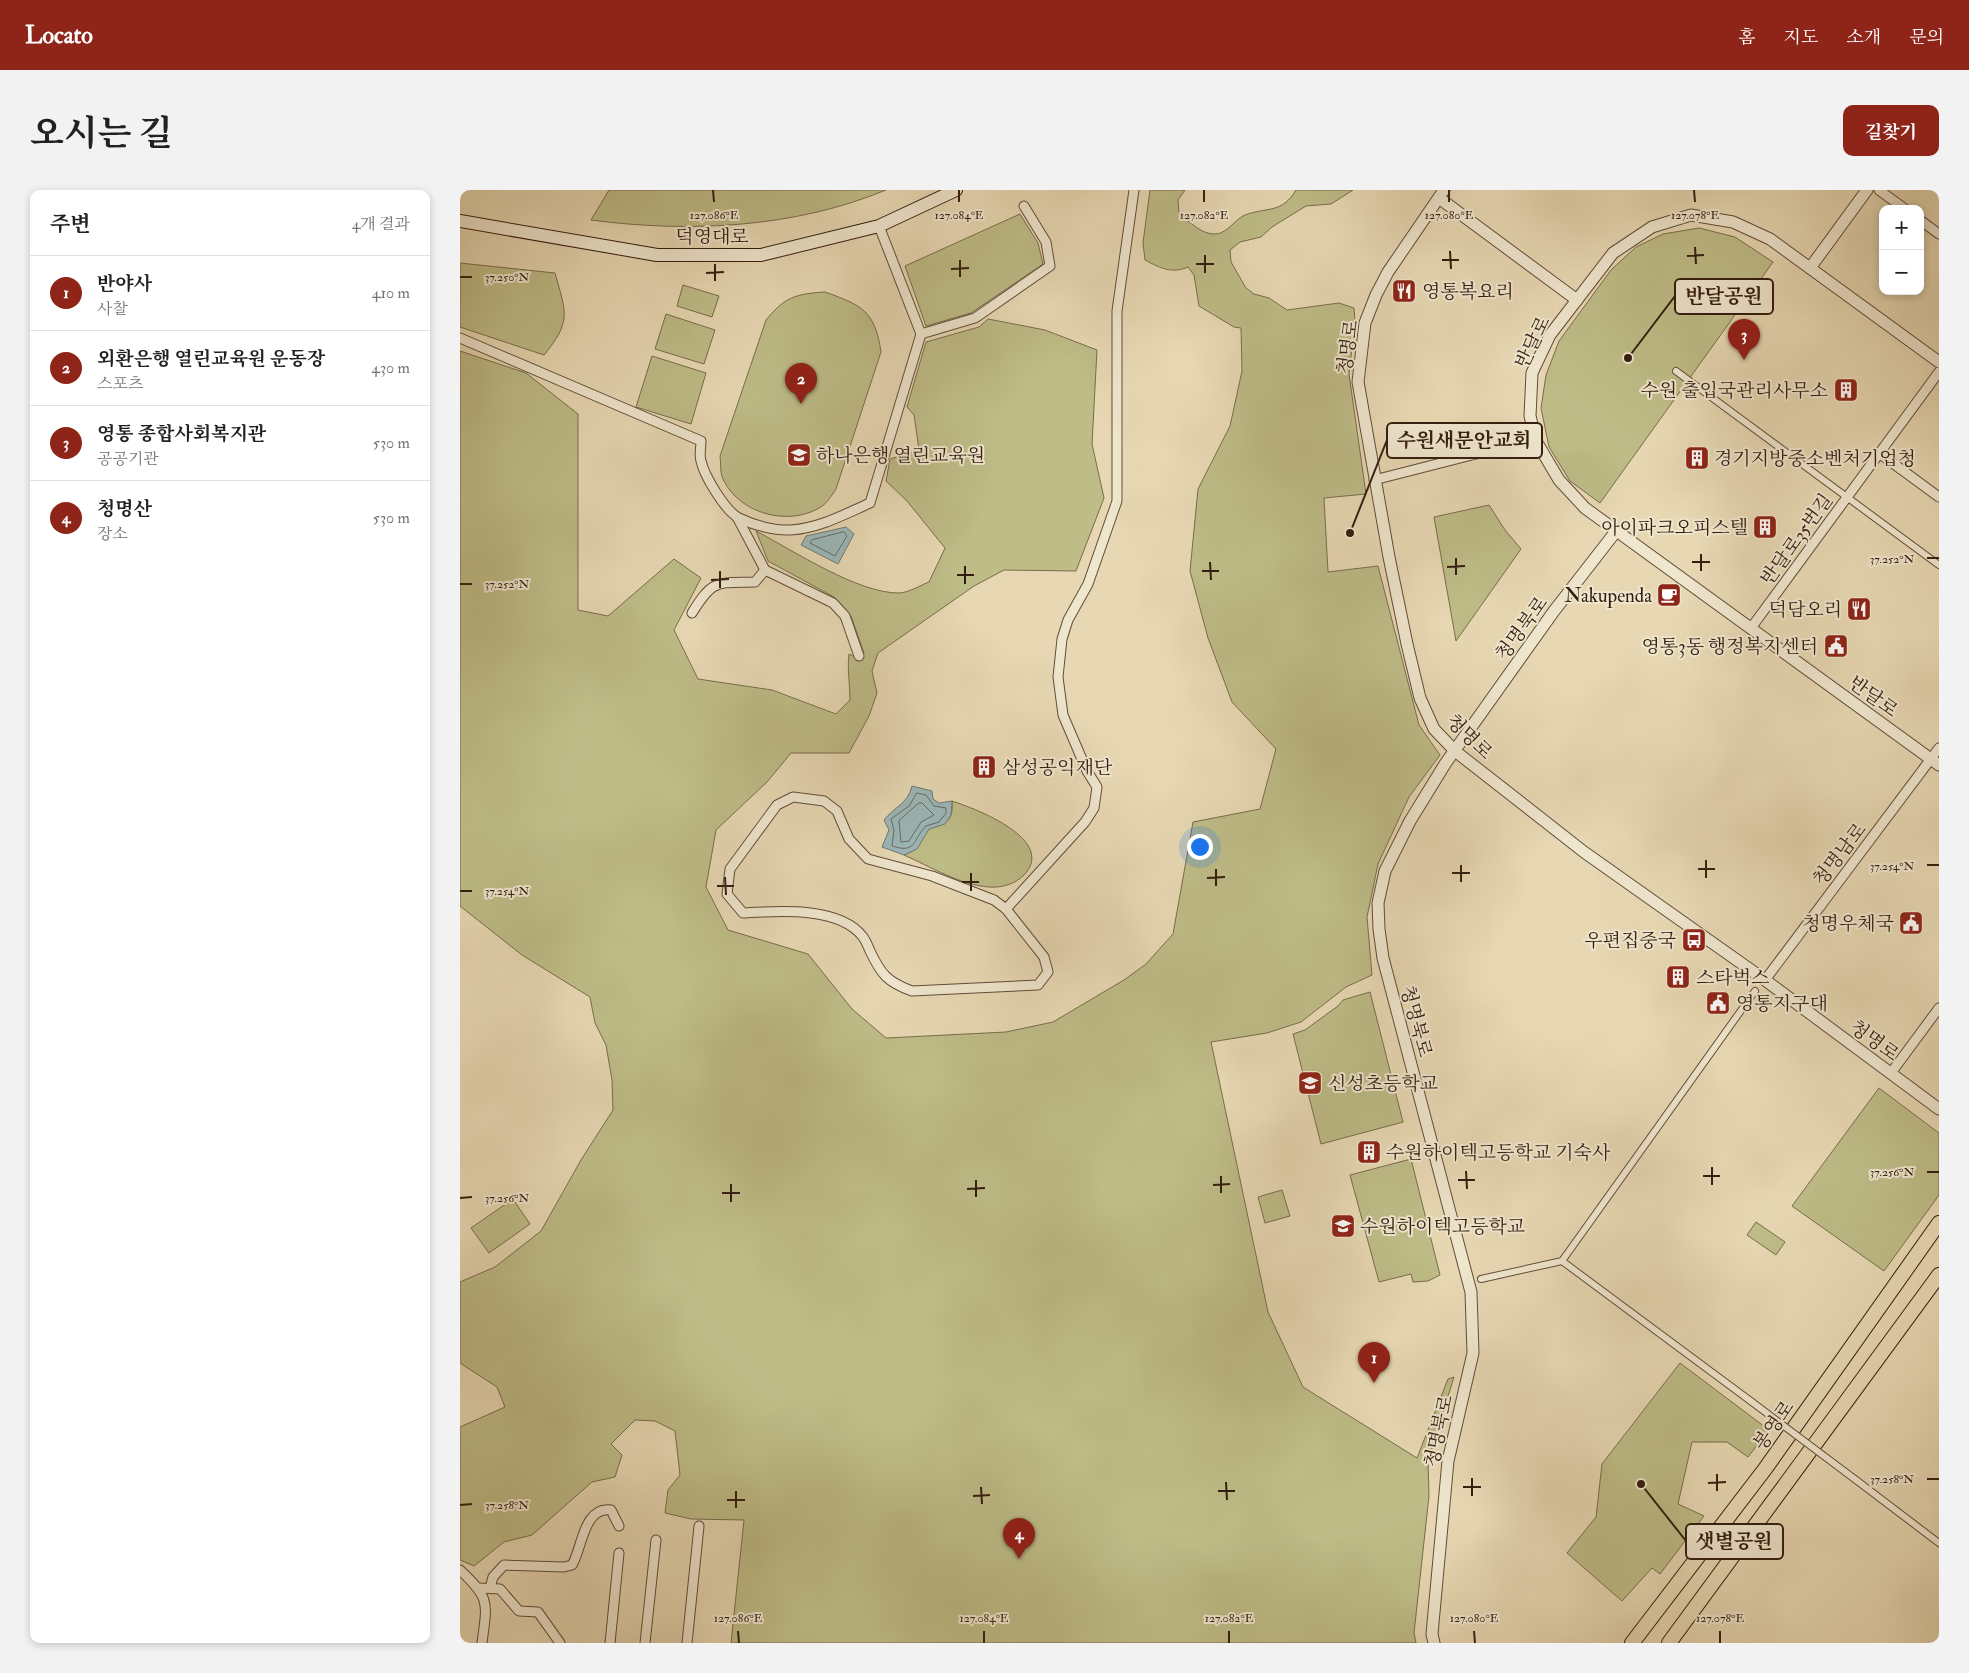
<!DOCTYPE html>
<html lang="ko">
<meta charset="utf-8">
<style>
body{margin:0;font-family:"IM FELL Double Pica","Noto Serif KR",serif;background:#f2f2f2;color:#202124}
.controls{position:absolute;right:15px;top:15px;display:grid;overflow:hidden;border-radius:10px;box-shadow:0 2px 8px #0003}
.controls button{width:45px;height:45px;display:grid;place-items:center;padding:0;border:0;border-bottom:1px solid #e0e0e0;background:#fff;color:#202124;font:25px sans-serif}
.you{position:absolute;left:739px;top:656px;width:18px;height:18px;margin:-12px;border:4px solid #fff;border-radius:50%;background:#1a73e8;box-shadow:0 0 0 8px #1a73e833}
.badge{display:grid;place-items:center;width:32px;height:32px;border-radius:50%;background:#8f2418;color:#fff;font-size:16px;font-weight:700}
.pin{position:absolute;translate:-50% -41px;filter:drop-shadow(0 1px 2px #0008)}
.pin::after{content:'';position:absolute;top:26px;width:18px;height:15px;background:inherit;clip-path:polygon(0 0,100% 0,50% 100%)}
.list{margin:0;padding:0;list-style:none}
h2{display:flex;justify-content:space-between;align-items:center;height:65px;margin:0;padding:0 20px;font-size:21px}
h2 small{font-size:16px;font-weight:400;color:#757577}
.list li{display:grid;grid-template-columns:32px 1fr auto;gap:15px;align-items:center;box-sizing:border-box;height:75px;padding:0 20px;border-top:1px solid #e0e0e0}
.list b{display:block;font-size:19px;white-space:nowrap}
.list p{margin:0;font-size:16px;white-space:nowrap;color:#757577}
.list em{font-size:16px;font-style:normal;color:#757577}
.map{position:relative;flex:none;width:1479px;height:1453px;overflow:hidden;border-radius:10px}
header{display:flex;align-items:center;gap:30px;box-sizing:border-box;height:70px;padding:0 25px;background:#8f2418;color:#fff}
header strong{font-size:24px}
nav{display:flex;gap:28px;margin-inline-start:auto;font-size:18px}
.intro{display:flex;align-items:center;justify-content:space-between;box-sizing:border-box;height:120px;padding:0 30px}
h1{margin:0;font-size:35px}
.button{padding:12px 22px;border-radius:10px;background:#8f2418;color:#fff;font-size:18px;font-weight:700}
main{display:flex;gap:30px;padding:0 30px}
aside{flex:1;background:#fff;border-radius:10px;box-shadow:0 2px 8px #0003}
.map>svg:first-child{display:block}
</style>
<header>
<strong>Locato</strong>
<nav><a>홈</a><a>지도</a><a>소개</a><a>문의</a></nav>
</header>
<div class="intro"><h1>오시는 길</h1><a class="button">길찾기</a></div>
<main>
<aside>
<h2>주변<small>4개 결과</small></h2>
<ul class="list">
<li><span class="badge">1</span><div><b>반야사</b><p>사찰</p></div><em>410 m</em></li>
<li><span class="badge">2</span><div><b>외환은행 열린교육원 운동장</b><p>스포츠</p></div><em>430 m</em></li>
<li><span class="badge">3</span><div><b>영통 종합사회복지관</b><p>공공기관</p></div><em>530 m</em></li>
<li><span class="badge">4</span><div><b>청명산</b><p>장소</p></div><em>530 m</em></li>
</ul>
</aside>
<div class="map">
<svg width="1479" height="1453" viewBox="0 0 1479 1453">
<rect width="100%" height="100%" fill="#e7d8b3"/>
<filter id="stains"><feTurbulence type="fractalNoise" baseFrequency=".004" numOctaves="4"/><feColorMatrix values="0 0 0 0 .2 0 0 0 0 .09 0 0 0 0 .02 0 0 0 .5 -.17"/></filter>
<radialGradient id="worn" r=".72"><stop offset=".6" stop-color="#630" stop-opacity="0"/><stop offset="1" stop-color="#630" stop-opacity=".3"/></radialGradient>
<!-- green -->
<g fill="#bebc87" stroke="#796c4c">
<path d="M149 0H426C334 38 229 43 131 30Z"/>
<path d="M690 0H725L718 10 719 24C730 32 742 45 756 44 768 43 775 29 785 25 806 17 822 24 836 0H893L871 14 846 16 812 37 801 47 780 52 770 60 771 72 786 98 794 104 809 108 827 120 879 113 894 118 895 131 889 184 906 304 864 308 868 382 918 376 959 535 980 565 949 607 918 674 907 727 912 785 886 797 841 832 807 843 751 852 808 1122 843 1197 957 1268 988 1189 994 1187 968 1271 969 1306 954 1443 956 1453H271L284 1330 231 1329 205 1323 208 1300 220 1285 215 1241 195 1231 175 1230 151 1254 162 1265 155 1287 132 1292 72 1345 44 1352 14 1376 0 1370V1237L45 1217 37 1197 0 1173V1092L35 1077 81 1041 121 970 153 920 152 890 146 855 135 833 130 807 62 765 0 716V161L66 183 118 224V420L148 426 214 369 241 388 214 440 238 489 312 500 376 524 390 510C390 494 387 479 389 464L399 469 404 463 391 426 374 407 308 371 296 341C334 361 399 404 440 403 450 402 461 395 469 392L485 358 447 311 426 291 430 269 459 260 454 225 447 217 466 152 519 137 528 129 585 140 637 160 632 254 644 308 616 381 544 380 514 396 418 463 412 481 417 503 409 526 389 563H331L307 592 256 640 246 697 268 740 348 764 392 819 426 848 546 842 593 832 664 790 686 774 713 744 733 632 800 619 816 559 772 512 748 448 730 381 738 299 770 236 782 181 781 138 774 137 739 116 734 85 728 77C712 84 700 78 685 70L683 53Z"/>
<path d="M560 24 578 53 583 74 511 123 466 136 445 76Z"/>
<path d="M1239 38 1275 47 1313 72 1140 313 1110 291 1089 257 1081 218 1086 185 1099 151 1151 80 1176 57 1203 44Z"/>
<path d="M0 73 95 83C106 123 112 131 84 165L0 137Z"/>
<path d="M223 95 259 106 252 127 217 116Z"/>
<path d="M365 102C401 115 415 120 421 162L376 299C372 305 367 313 361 317 329 337 279 324 263 289 260 283 261 273 260 266L306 130C325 107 335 104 365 102Z"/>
<path d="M206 124 255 140 244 174 195 159Z"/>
<path d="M192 166 246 183 231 234 176 217Z"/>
<path d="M1029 315 1045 340 1061 359 996 451 974 327Z"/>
<path d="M492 611C517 619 597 650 564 685 555 694 542 698 529 697 500 695 471 677 444 665 461 659 459 651 469 639 485 634 494 631 492 611Z"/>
<path d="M910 802 943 932 861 954 833 844 845 840 878 816 883 810Z"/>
<path d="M1419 898 1479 943V1005L1424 1081 1332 1016Z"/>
<path d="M951 969 980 1085 968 1091 953 1092 951 1084 919 1092 890 985Z"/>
<path d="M822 1000 830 1026 805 1033 798 1007Z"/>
<path d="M53 1009 70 1034 29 1063 11 1038Z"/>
<path d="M1296 1032 1325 1052 1316 1065 1287 1045Z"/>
<path d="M1220 1173 1309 1240 1288 1267 1267 1252H1232L1218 1314 1244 1326 1200 1384 1192 1378 1162 1411 1107 1363 1136 1327 1142 1274Z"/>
</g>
<!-- water -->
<g fill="#9bb7b7" stroke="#727974">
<path d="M386 337 394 344 378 374 341 355 346 346Z"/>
<path d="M452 596 472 601 473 609 479 613 492 611 491 625 485 634 469 639 457 659 444 665 422 657 429 640 424 630C434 617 448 614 452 596Z"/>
</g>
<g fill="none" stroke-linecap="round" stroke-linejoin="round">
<!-- shore -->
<g stroke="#686a64" stroke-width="1">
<path d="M384 342 387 346 375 366 350 353 352 350Z"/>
<path d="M457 603 466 605 474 616 486 618V623L479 632 466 636C452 650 457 664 432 656L434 640 431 629 449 616Z"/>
<path d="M459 613H462L474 625 461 632 449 651 441 652 439 631Z"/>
</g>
<defs>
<g id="pedestrian">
<path d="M1216 181 1479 375"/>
<path d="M1102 1071 1292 1212"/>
<path d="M1021 1089 1102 1071 1295 801"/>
<path d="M1396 1290 1479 1353"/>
</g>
<g id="minor">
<path d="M1419 0 1445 19"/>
<path d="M1460 30 1479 44"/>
<path d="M461 144 515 128 590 76 586 52 564 16"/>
<path d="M0 148 241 251C241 257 239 265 241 271 244 285 265 321 279 328 293 335 315 341 331 340 360 338 385 324 410 313L461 144 419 36"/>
<path d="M1419 263 1479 307"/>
<path d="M914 290 1012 265 1076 251"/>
<path d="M277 327 305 380 373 413 385 426 399 466"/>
<path d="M232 423C253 389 256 393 295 392L305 380"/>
<path d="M1291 438 1479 182"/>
<path d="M333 607 364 611 377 621 389 649 408 669 472 686 534 710 546 719 584 767 588 782 578 795 452 801C427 792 421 784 410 761 408 756 406 751 403 747 380 716 318 721 283 723L267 704 270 679 317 615Z"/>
<path d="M546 719 625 632 634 618 637 597 627 581 603 525 598 487 602 449 608 430 628 394 657 311V121L674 0"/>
<path d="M1305 790 1479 558"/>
<path d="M1431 883 1479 818"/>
<path d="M0 1380C31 1409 27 1413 22 1453"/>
<path d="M18 1398 40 1399 59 1421 78 1422 100 1453"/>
<path d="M30 1398 33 1387 44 1375 104 1377 112 1375C122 1360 123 1316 151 1320L159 1336"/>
<path d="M150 1453 159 1363"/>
<path d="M185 1453 196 1350"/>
<path d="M227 1453 239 1336"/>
</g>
<g id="tertiary">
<path d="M984 0 928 82 916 105 905 133 898 192 929 367 947 454 960 508 974 539 995 561 1124 662 1305 790 1479 919"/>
<path d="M979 8 1117 110"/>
<path d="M1350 78 1407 0"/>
<path d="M1479 172 1310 49 1273 32 1231 25 1192 37 1153 63 1090 145 1072 183 1070 226 1076 251 1099 290 1125 318 1479 575"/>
<path d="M974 1453 972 1444 988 1271 1013 1163 1011 1102 923 768 919 739 918 713 925 681 950 631 985 574 1094 421 1157 340"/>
</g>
<path id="secondary" d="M0 31 197 65H301L419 36 496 0"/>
<g id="primary">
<path d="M1172 1453 1305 1279 1479 1033"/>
<path d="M1209 1453 1479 1085"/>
</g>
</defs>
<!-- pedestrian casing -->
<use href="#pedestrian" stroke="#614c39" stroke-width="8"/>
<!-- minor casing -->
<use href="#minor" stroke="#614c39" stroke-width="11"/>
<!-- tertiary casing -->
<use href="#tertiary" stroke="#614c39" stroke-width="13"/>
<!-- secondary casing -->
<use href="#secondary" stroke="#341d10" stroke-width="14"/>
<!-- primary casing -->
<use href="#primary" stroke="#341d10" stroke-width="16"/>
<!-- pedestrian -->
<use href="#pedestrian" stroke="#efe6ce" stroke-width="6"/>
<!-- minor -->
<use href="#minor" stroke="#efe6ce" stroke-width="9"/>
<!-- tertiary -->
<use href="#tertiary" stroke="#efe6ce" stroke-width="11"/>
<!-- secondary -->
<use href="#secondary" stroke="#efe6ce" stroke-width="12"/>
<!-- primary -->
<use href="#primary" stroke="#e7d8b3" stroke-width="14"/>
<defs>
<path id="pedestrian-bridge" d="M1292 1212 1396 1290"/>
</defs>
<!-- pedestrian-bridge casing -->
<use href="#pedestrian-bridge" stroke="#614c39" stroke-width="8" stroke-linecap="butt"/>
<!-- pedestrian-bridge -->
<use href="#pedestrian-bridge" stroke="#efe6ce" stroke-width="6"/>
</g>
<!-- ticks -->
<path fill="none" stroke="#341d10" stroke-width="2" d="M253 0 254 12M499 0V12M744 0V12M989 0V12M1234 0 1235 12M1235 57 1236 74M990 61 991 79M745 65V83M1227 66 1244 65M500 70V87M982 70H999M255 74V91M736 74H754M491 79 509 78M246 83 264 82M0 87H12M1241 364V381M996 368V385M1467 368H1479M750 372 751 390M1232 372H1250M505 376V394M987 377 1005 376M260 381V398M742 381H759M497 385H514M251 390 269 389M0 394H12M1246 670V688M1001 675V692M1467 675H1479M756 679V696M1238 679H1255M511 683V701M992 683H1010M265 687 266 705M747 688 765 687M502 692H519M257 696H274M0 701H12M1252 977V995M1006 981 1007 999M1467 982H1479M761 986V1003M1243 986H1260M516 990V1007M998 990H1015M271 994V1012M753 995 770 994M507 999 525 998M262 1003H280M0 1008 12 1007M1257 1284V1301M1012 1288V1306M1467 1289H1479M766 1292 767 1310M1248 1293 1266 1292M521 1297 522 1314M1003 1297H1021M276 1301V1318M758 1301H775M513 1306 530 1305M267 1310H285M0 1315 12 1314M278 1441 279 1453M524 1441V1453M769 1441V1453M1014 1441 1015 1453M1260 1441V1453"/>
<!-- icons -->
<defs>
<symbol id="restaurant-square" viewBox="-11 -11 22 22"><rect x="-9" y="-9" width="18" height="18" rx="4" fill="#8f2418" stroke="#efe6ce"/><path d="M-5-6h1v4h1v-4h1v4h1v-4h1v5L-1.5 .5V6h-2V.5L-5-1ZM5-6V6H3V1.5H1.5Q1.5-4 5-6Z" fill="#fff"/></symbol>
<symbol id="building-square" viewBox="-11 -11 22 22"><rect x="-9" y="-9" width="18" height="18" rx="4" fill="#8f2418" stroke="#efe6ce"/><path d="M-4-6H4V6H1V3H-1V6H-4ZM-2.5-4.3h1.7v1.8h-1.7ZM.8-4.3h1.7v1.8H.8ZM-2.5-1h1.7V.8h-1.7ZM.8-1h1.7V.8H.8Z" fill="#fff"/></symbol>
<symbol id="school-square" viewBox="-11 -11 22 22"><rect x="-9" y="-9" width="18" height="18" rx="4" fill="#8f2418" stroke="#efe6ce"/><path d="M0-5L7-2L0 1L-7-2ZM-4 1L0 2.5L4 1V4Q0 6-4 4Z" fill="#fff"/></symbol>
<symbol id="cafe-square" viewBox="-11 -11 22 22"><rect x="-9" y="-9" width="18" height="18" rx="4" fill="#8f2418" stroke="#efe6ce"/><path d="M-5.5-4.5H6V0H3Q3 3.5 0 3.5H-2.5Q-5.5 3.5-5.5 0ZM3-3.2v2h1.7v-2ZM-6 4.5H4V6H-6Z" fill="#fff"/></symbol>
<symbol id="civic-square" viewBox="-11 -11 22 22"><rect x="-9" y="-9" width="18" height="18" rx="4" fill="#8f2418" stroke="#efe6ce"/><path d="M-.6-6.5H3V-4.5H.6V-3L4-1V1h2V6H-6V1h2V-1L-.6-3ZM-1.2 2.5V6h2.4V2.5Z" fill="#fff"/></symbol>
<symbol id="bus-square" viewBox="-11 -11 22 22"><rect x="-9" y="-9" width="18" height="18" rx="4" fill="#8f2418" stroke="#efe6ce"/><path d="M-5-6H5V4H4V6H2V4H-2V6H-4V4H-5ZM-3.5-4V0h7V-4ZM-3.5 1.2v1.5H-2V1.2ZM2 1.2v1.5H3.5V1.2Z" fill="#fff"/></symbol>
</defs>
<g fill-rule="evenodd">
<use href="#restaurant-square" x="930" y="87" width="28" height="28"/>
<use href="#building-square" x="1372" y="186" width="28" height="28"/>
<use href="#school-square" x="325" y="251" width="28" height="28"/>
<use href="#building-square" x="1223" y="254" width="28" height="28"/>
<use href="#building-square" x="1291" y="323" width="28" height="28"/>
<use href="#cafe-square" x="1195" y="391" width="28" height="28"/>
<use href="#restaurant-square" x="1385" y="405" width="28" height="28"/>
<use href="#civic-square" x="1362" y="442" width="28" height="28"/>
<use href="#building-square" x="510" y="563" width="28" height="28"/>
<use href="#civic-square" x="1437" y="719" width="28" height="28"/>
<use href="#bus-square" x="1220" y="736" width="28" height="28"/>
<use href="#building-square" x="1204" y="773" width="28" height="28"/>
<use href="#civic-square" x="1244" y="799" width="28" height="28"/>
<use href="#school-square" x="836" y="879" width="28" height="28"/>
<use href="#building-square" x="895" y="948" width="28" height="28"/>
<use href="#school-square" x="869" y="1022" width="28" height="28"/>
</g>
<g text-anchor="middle" stroke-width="4" stroke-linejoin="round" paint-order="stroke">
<!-- street labels -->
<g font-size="19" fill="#341d10" stroke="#efe6ce">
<text x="252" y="53">덕영대로</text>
<text transform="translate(1072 152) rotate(-64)" y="7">반달로</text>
<text transform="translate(887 157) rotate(-82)" y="7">청명로</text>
<text transform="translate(1336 349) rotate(-54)" y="7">반달로35번길</text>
<text transform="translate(1061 438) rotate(-54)" y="7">청명북로</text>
<text transform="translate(1414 506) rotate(36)" y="7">반달로</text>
<text transform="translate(1010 546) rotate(44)" y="7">청명로</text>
<text transform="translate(1379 664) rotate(-52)" y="7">청명남로</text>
<text transform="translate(957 831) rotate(75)" y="7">청명북로</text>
<text transform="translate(1415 850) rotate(36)" y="7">청명로</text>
<text transform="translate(1313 1235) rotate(-55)" y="7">봉영로</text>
<text transform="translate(978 1241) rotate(-78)" y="7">청명북로</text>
</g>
<!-- poi labels -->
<g font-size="19" fill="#341d10" stroke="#efe6ce" text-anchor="start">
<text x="962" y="108">영통복요리</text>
<text x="1368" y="207" text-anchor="end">수원 출입국관리사무소</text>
<text x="356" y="272">하나은행 열린교육원</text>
<text x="1254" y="275">경기지방중소벤처기업청</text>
<text x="1288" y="344" text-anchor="end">아이파크오피스텔</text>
<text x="1192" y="412" text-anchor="end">Nakupenda</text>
<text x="1382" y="426" text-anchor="end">덕담오리</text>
<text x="1358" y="463" text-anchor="end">영통3동 행정복지센터</text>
<text x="542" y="584">삼성공익재단</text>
<text x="1434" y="740" text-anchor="end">청명우체국</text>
<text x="1216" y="757" text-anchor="end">우편집중국</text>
<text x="1236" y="794">스타벅스</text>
<text x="1276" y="820">영통지구대</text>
<text x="868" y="900">신성초등학교</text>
<text x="926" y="969">수원하이텍고등학교 기숙사</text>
<text x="900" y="1043">수원하이텍고등학교</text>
</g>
</g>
<g font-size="12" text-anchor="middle" fill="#341d10" stroke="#efe6ce" stroke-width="4" stroke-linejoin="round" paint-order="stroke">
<text x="254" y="29">127.086°E</text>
<text x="499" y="29">127.084°E</text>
<text x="744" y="29">127.082°E</text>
<text x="989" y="29">127.080°E</text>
<text x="1235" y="29">127.078°E</text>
<text x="47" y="91">37.250°N</text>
<text x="1432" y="373">37.252°N</text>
<text x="47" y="398">37.252°N</text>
<text x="1432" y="680">37.254°N</text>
<text x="47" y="705">37.254°N</text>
<text x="1432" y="986">37.256°N</text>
<text x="47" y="1012">37.256°N</text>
<text x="1432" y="1293">37.258°N</text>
<text x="47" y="1319">37.258°N</text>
<text x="278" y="1432">127.086°E</text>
<text x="524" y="1432">127.084°E</text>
<text x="769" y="1432">127.082°E</text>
<text x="1014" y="1432">127.080°E</text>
<text x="1260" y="1432">127.078°E</text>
</g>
<!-- callouts -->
<path fill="none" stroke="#341d10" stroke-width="2" d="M1168 168L1215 106M890 343L927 250M1181 1294L1226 1351"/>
<g fill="#341d10" stroke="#efe6ce" stroke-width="2">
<circle cx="1168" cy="168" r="5"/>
<circle cx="890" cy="343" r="5"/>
<circle cx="1181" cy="1294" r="5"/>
</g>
<g fill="#efe6ce" stroke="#341d10" stroke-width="2">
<rect x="1215" y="89" width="98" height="35" rx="5"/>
<rect x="927" y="233" width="155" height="35" rx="5"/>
<rect x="1226" y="1334" width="97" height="35" rx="5"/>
</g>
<g font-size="20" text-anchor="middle" font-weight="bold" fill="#341d10">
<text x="1264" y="113">반달공원</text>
<text x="1004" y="257">수원새문안교회</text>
<text x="1274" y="1358">샛별공원</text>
</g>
<rect width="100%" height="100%" filter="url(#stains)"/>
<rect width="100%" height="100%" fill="url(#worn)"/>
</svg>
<div class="controls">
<button>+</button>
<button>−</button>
</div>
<div class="you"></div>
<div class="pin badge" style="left:914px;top:1193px">1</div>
<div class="pin badge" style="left:341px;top:214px">2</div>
<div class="pin badge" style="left:1284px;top:170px">3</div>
<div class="pin badge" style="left:559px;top:1369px">4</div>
</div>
</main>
